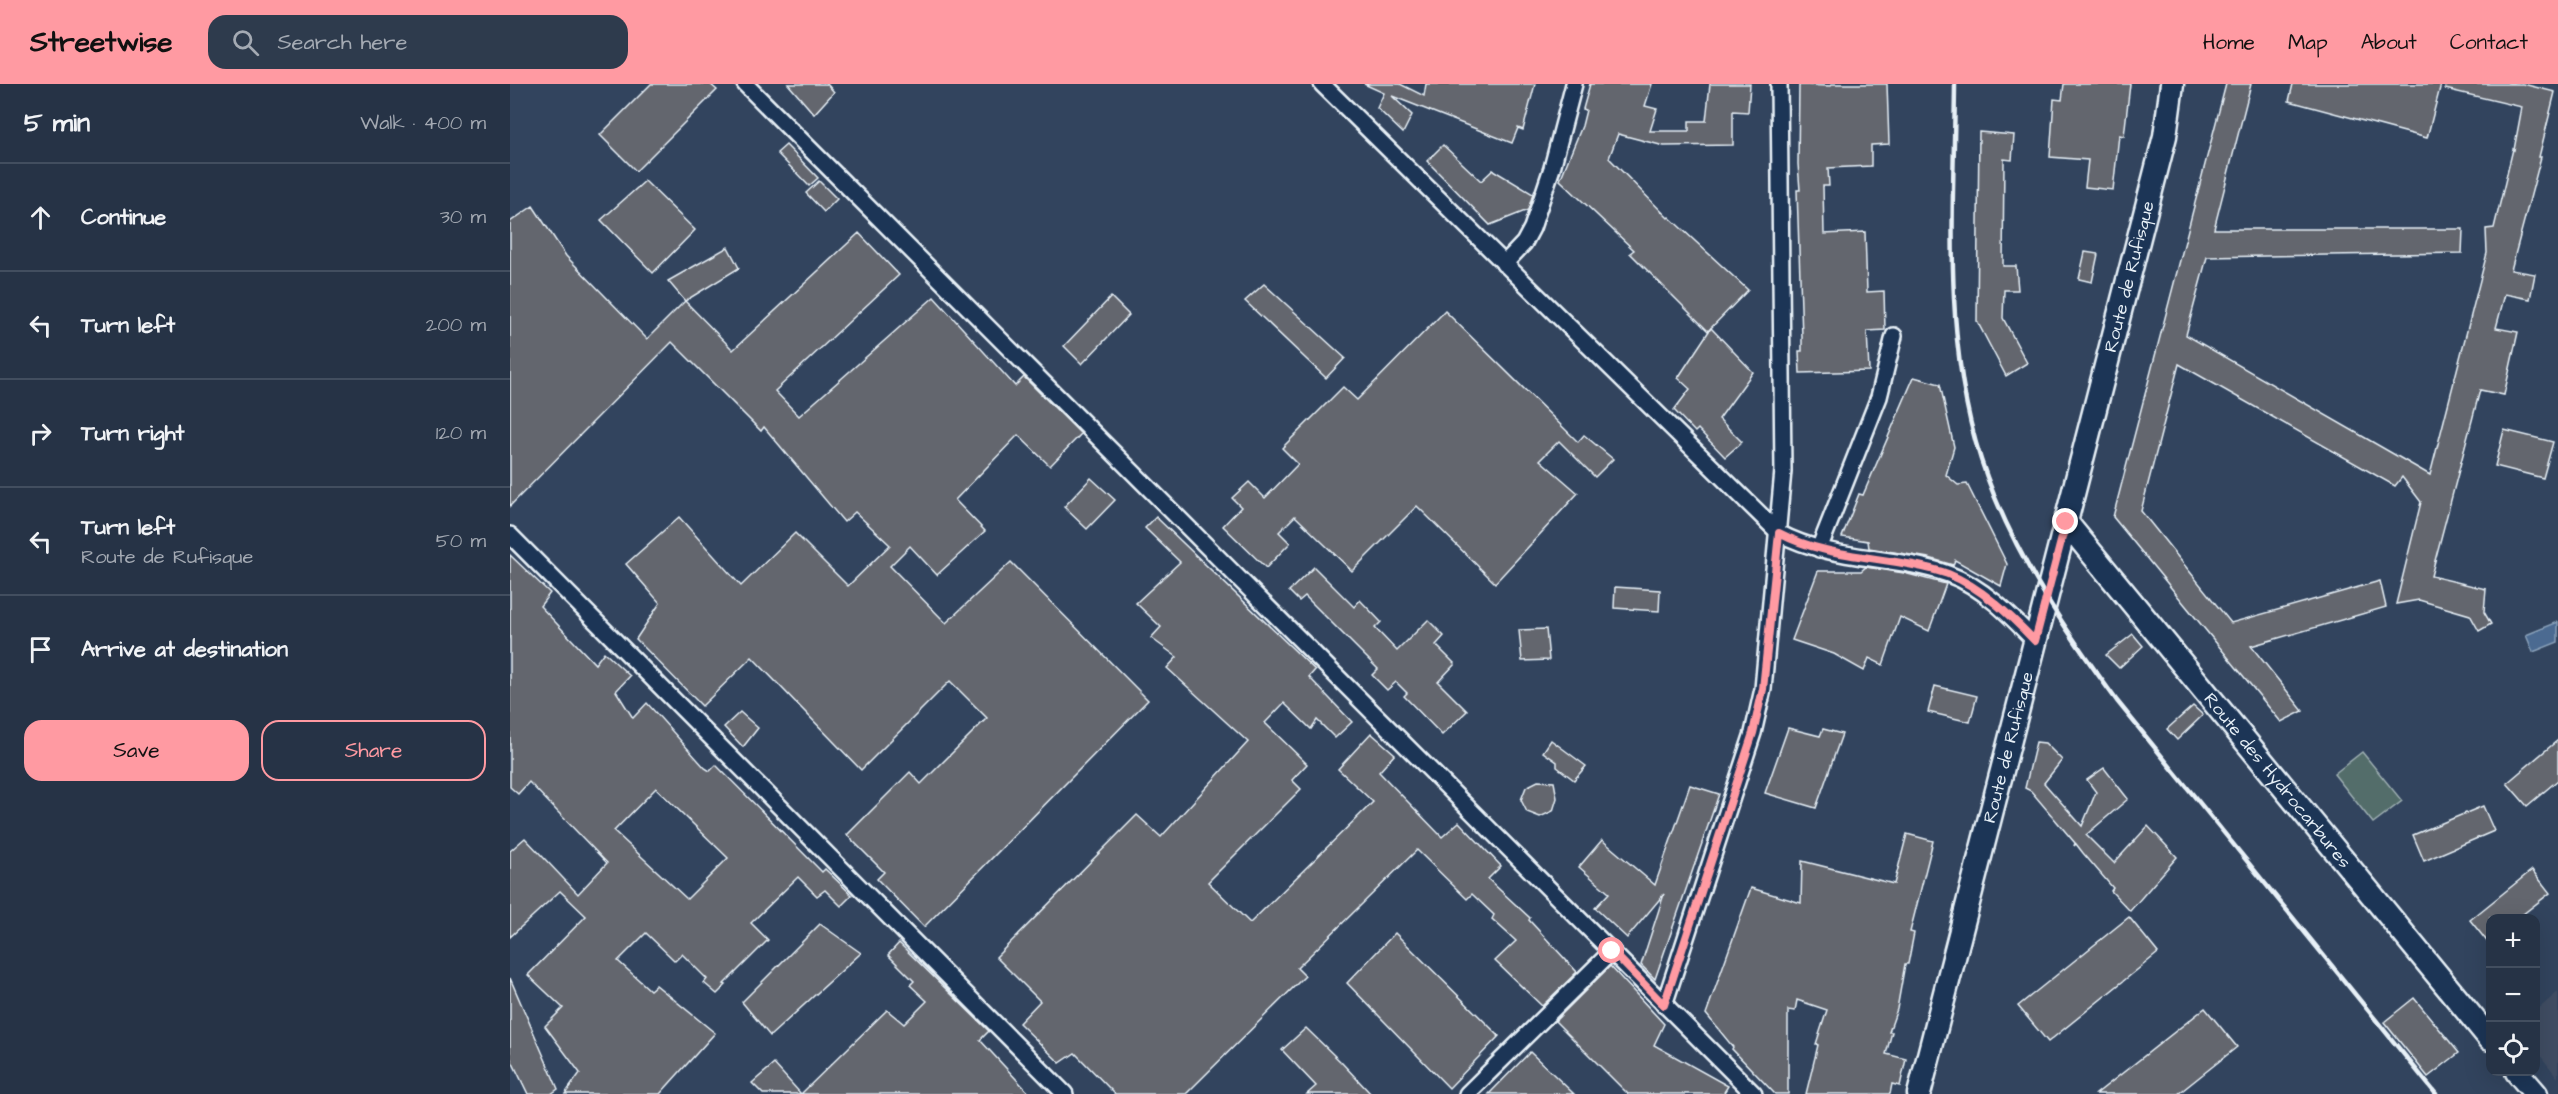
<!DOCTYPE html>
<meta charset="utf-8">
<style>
body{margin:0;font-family:"Architects Daughter",sans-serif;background:#2e3b4d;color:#f1f3f6}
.controls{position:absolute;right:18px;bottom:18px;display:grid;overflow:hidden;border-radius:12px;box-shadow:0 6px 24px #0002}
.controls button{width:54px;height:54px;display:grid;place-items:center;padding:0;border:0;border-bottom:2px solid #424e5f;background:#263346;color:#f1f3f6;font:30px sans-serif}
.stop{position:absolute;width:18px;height:18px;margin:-14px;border:4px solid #ff9aa2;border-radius:50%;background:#fff}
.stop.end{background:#ff9aa2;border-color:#fff;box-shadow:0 2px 6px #0008}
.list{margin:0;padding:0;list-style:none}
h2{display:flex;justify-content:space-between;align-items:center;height:78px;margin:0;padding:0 24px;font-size:26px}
h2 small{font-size:20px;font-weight:400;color:#a4aab3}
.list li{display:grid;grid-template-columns:39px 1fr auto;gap:18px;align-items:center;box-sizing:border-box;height:108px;padding:0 24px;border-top:2px solid #424e5f}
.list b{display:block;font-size:22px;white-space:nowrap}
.list p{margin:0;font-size:20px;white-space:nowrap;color:#a4aab3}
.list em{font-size:20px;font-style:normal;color:#a4aab3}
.actions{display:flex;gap:12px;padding:18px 24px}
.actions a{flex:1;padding:14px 0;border:2px solid #ff9aa2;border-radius:18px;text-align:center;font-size:21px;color:#ff9aa2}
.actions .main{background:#ff9aa2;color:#111}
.icon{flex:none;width:33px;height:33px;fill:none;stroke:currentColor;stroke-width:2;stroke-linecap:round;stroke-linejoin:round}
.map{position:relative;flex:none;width:2048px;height:1010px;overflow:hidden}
header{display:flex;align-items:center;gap:36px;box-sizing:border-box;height:84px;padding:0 30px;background:#ff9aa2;color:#111}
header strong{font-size:28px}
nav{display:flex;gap:33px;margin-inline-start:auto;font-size:21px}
.search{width:420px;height:54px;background:#2e3b4d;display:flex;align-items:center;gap:15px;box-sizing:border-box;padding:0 21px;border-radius:18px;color:#a4aab3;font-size:22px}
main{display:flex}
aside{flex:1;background:#263346}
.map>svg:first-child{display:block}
</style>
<header>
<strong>Streetwise</strong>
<div class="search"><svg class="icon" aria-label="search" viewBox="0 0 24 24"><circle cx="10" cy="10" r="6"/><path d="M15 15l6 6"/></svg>Search here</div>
<nav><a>Home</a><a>Map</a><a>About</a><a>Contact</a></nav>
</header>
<main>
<aside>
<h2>5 min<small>Walk · 400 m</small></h2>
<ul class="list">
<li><svg class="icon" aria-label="ahead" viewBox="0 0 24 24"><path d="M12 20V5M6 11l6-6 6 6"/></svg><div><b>Continue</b></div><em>30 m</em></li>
<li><svg class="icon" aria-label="left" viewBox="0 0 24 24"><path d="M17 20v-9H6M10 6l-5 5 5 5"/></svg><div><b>Turn left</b></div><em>200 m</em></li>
<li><svg class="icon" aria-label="right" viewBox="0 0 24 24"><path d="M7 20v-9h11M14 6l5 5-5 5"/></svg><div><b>Turn right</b></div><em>120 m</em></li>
<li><svg class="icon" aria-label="left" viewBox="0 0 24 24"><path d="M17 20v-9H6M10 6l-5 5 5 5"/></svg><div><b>Turn left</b><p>Route de Rufisque</p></div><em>50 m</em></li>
<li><svg class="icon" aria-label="arrive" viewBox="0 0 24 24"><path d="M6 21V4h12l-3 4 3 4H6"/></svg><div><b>Arrive at destination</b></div></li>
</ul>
<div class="actions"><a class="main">Save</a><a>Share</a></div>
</aside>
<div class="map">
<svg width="2048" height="1010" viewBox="0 0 2048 1010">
<rect width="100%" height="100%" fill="#32445e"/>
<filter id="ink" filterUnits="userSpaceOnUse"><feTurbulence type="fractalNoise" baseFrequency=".0167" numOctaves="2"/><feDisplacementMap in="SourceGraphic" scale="12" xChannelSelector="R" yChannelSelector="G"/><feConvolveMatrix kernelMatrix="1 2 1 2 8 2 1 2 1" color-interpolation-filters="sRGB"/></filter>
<g filter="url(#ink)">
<!-- built -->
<path fill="#414e63" d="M2048 908V994L2026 966V927Z"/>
<!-- green -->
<path fill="#536d6b" stroke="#9eafb2" stroke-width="1.5" d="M1852 668 1892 717 1863 739 1824 690Z"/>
<!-- water -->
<path fill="#4b6b91" stroke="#8aa1ba" stroke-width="1.5" d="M2048 538V558L2023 568 2016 551Z"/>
<!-- building -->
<g fill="#64666e" stroke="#e8f1f8" stroke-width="1.5" fill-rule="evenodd">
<path d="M141 0H200L207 6 126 87 90 51Z"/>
<path d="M278 0H317L324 8 304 30Z"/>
<path d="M854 0H890L914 12 916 0H1025L1013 46 1008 44 1002 59 882 12 902 31 893 49 867 24 874 9Z"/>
<path d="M1080 0H1142L1135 22 1147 25 1140 47H1179V37H1196L1200 0H1240L1238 28 1223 27V61L1154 62 1108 50 1099 74 1158 134 1159 133 1238 206 1198 247 1120 169 1124 166 1050 96 1072 42 1076 26 1073 25Z"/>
<path d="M1321 0H1377L1379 60 1361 61V82L1318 84 1319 102H1313L1314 150 1355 148 1357 208 1374 207 1375 246 1357 247 1359 287 1290 289 1289 267H1292V253L1287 106H1290L1288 80 1289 1 1321 2Z"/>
<path d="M1554 0H1620L1614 52 1609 51 1603 106 1575 103 1578 76 1540 73 1544 15 1552 16Z"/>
<path d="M1716 0H1741L1704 145H1953L1952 169 1697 173 1676 251 1920 391 1977 169 1976 145 1984 144 2003 65 2004 66 2012 23 1935 5 1936 0H2013L2045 8 2029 73H2031L2001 186 2025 190 2020 215 1995 210 1986 244 2008 248 1994 311 1970 306 1921 492 1976 505 1974 528 1981 540 1969 547 1960 531 1909 516 1886 520 1911 418 1892 393 1885 402 1669 280 1631 427 1721 539 1870 497 1876 523 1741 562 1793 627 1771 638 1603 433Z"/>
<path d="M1783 0H1931L1917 54 1779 17Z"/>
<path d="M1469 48 1504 51 1502 76 1494 75 1493 182H1506L1508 206H1494L1493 234 1517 279 1496 292 1467 237Z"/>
<path d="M276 61 308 94 299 102 267 69Z"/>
<path d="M933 61 971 97 983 86 1023 110 1018 126 980 141 917 77Z"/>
<path d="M135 97 185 146 143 189 91 136Z"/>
<path d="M309 97 327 115 314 128 296 109Z"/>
<path d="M23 122 56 172 137 255 175 217 223 266 349 149 389 191 265 307 289 332 424 213 505 302 514 293 571 350 540 382 508 351 445 416 475 447 427 491 400 462 380 482 436 539 501 478 638 616 414 843 367 795 374 788 337 751 400 688 411 700 477 634 440 597 351 686 242 573 192 622 126 555 150 519 116 480 169 433 231 502 285 449 338 502 380 461 345 428 334 438 254 343 251 347 162 258 0 422V138Z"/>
<path d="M218 163 229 184 175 217 158 197Z"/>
<path d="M1575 168 1588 170 1582 198 1569 195Z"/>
<path d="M754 200 835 274 816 294 735 217Z"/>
<path d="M601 213 619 231 572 280 554 262Z"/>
<path d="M935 227 1068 358 1074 351 1103 375 1085 393 1049 357 1030 376 1068 409 985 499 907 422 842 487 785 432 769 448 780 459 756 484 713 442 731 423 722 414 739 398 755 414 788 380 772 364 833 303 847 316Z"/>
<path d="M1201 244 1243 288 1209 335 1232 358 1215 373 1188 345 1185 348 1164 326 1180 305 1168 294Z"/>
<path d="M1404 293 1430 300 1444 363 1436 391 1448 401 1457 400 1497 480 1491 502 1445 476 1443 481 1419 474 1359 464 1358 457 1332 453 1349 410 1353 411Z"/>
<path d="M1994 346 2043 358 2033 394 1985 382Z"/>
<path d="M581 394 605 416 577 445 554 423Z"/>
<path d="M646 433 805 586 799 593 842 638 825 654 807 636 801 645 774 619 755 639 797 680 782 696 791 705 698 798 740 839 863 718 828 685 861 649 885 670 869 688 932 753 949 738 991 782 978 795 1020 834 1019 836 1067 888 1032 922 985 877 1006 857 982 835 984 831 962 810 957 815 907 766 787 884 795 892 676 1010H605L565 969 550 979 509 939 530 917 486 873 627 731 651 753 738 658 657 584 667 573 641 554 651 543 626 519 670 478 635 444Z"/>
<path d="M0 471 40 509 30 522 85 580 94 568 120 592 106 607 123 634 137 619 195 684 200 687 206 681 312 788 315 785 342 811 331 822 315 806 307 812 288 793 241 839 258 856 214 900 216 901 207 910 194 899 197 895 172 870 165 877 136 849 108 877 140 906 146 901 205 949 150 1010H55L70 989 35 942 53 924 18 891 76 832 50 807 0 853V767L15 754 68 810 97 779 19 698 8 710 0 703ZM146 704 218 774 177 815 104 747Z"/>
<path d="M804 483 844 523 850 516 871 538 865 544 887 567 918 536 934 552 926 561 945 580 928 598 957 627 932 651 894 612 897 609 886 598 877 606 862 591 868 585 795 512 789 517 779 507Z"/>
<path d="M1356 483 1394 489 1436 500 1419 547 1390 533 1373 581 1359 574 1354 587 1324 570 1282 556 1308 487H1351Z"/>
<path d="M1105 503 1150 506 1149 527 1104 524Z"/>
<path d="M1036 545 1039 576 1012 577 1009 546Z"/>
<path d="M1623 550 1633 562 1609 584 1596 571Z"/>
<path d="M1425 602 1467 612 1460 638 1418 628Z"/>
<path d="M1683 622 1693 631 1667 656 1657 645Z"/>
<path d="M230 628 248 644 233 663 214 643Z"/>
<path d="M1278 644 1310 652 1313 645 1332 650 1306 724 1255 709Z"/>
<path d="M1041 656 1076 682 1064 696 1047 683V678L1033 668Z"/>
<path d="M2048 656V696L2017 722 1997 699Z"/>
<path d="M1526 658 1535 659 1552 676 1534 699 1572 742 1586 708 1577 696 1594 684 1618 715 1576 751 1604 779 1638 742 1667 773 1620 827 1601 807 1603 804 1573 769 1566 760 1564 762 1565 759 1521 707 1515 704Z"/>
<path d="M1028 697 1044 698 1047 714 1043 727 1030 733 1017 728 1011 716 1016 703Z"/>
<path d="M1180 701 1209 710 1145 895 1131 881 1154 810 1117 854 1085 824 1099 809 1069 783 1092 756 1145 801Z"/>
<path d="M1973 722 1984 747 1914 777 1903 751Z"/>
<path d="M1397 750 1423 757 1400 848 1404 849 1398 880H1395L1387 925 1379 948H1382L1376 970 1396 975 1390 1002 1382 1000 1380 1010H1296L1308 961 1306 960 1317 926 1287 916 1285 927 1278 926V1010H1265L1222 965 1223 963 1196 930 1241 804 1291 819 1292 777 1384 800Z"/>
<path d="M2022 786 2040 809 2008 834H1980V861L1960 836Z"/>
<path d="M1619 833 1648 869 1538 958 1508 922Z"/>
<path d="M310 840 351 869 260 952 232 918Z"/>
<path d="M885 849 989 952 939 1004 837 899Z"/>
<path d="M389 859 479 947 470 956 520 1010H253L242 999 264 980 291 1010 377 926 394 940 417 917 400 901 404 897 378 871Z"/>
<path d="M1100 882 1154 940 1144 961 1218 1002 1213 1010H1118L1045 937Z"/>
<path d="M0 894 48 1005 41 1010H18L0 973Z"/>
<path d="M1904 914 1949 969 1918 993 1874 938Z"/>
<path d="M1695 924 1727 963 1668 1010H1586Z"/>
<path d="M796 944 831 978 861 1010H797L806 1002 772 966Z"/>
<path d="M1020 968 1064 1010H979Z"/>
</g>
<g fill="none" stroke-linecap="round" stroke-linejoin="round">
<defs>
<g id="street">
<path d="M235 0 1244 1010"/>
<path d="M812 0 1269 449C1321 477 1383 471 1438 490 1472 502 1501 532 1525 557"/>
<path d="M994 180 1014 159 1022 144 1042 84 1064 0"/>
<path d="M0 451 555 1010"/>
<path d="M1309 465 1369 313 1384 252"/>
<path d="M1154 921 1243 649 1253 605 1273 387 1269 0"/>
<path d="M957 1010 1102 867"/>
</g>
<g id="secondary">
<path id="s1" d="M1556 438 1980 955"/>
<path d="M2007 988 2026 1010"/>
<path id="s2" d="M1409 1010 1655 52 1662 0"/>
</g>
</defs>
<!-- street casing -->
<use href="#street" stroke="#e8f1f8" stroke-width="20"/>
<!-- secondary casing -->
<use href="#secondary" stroke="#e8f1f8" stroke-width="27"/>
<!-- street -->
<use href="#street" stroke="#1d3557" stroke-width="15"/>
<!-- secondary -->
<use href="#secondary" stroke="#1d3557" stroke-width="22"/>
<!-- rail -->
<path stroke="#e8f1f8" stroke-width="4.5" d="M1445 0C1444 130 1431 269 1477 393 1507 475 1556 547 1607 617L1926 1010"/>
</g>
</g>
<g fill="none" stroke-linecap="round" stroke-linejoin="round" filter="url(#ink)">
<!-- route -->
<path stroke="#ff9aa2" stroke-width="8" d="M1102 867 1154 921 1243 649 1253 605 1269 449C1321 477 1383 471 1438 490 1471 503 1501 532 1525 557L1556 438"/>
</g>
<g text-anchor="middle" stroke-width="5" stroke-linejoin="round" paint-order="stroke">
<!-- street labels -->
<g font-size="18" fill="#e8f1f8" stroke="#1d3557">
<text dy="6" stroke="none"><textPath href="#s2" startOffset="844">Route de Rufisque</textPath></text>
<text dy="6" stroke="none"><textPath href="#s2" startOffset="358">Route de Rufisque</textPath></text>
<text dy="6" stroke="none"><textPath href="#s1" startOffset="334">Route des Hydrocarbures</textPath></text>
</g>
</g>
</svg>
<div class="controls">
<button>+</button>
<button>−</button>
<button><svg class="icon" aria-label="locate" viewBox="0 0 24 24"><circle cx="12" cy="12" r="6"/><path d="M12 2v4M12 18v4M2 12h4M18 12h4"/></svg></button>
</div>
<div class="stop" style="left:1102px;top:867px"></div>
<div class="stop end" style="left:1556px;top:438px"></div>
</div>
</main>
